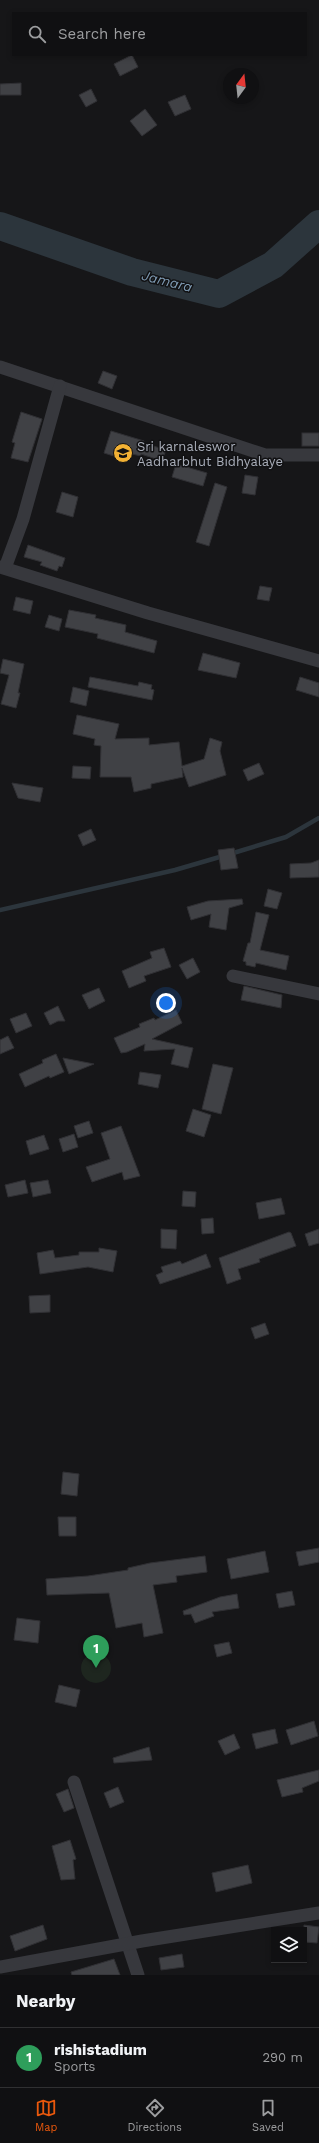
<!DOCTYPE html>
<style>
body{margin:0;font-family:"Work Sans",sans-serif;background:#19191b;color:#f1f3f6}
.controls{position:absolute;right:12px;bottom:12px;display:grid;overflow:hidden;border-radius:0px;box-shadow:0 2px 6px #0003}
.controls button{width:36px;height:36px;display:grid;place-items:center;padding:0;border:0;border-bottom:1px solid #303032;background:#101012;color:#f1f3f6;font:20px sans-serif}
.compass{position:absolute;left:223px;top:68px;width:36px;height:36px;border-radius:50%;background:#101012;box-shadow:0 2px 6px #0003;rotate:15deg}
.you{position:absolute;left:166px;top:1003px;width:14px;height:14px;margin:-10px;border:3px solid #fff;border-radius:50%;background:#1a73e8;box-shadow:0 0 0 6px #1a73e833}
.badge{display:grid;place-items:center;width:26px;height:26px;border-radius:50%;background:#ea580c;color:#fff;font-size:13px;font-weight:700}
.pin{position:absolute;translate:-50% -33px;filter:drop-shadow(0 1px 2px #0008)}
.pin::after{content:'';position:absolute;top:21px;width:14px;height:12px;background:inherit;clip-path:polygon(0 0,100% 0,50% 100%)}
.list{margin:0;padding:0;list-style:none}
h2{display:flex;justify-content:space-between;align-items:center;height:52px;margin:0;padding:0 16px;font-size:17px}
h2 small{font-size:13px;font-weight:400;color:#9c9d9f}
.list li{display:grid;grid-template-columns:26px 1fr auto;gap:12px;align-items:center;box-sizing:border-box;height:60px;padding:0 16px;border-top:1px solid #303032}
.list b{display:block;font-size:15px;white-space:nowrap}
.list p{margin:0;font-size:13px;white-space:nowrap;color:#9c9d9f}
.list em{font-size:13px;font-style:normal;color:#9c9d9f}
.icon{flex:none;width:22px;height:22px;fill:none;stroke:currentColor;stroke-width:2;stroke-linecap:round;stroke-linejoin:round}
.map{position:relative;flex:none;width:319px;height:1975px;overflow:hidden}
.search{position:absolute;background:#101012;box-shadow:0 2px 6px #0003;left:12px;right:12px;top:12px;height:44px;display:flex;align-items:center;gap:10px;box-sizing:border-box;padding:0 14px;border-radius:0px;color:#9c9d9f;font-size:15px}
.sheet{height:112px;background:#101012}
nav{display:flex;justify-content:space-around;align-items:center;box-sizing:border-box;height:56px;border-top:1px solid #303032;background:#101012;font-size:11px;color:#9c9d9f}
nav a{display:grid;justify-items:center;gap:2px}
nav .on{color:#ea580c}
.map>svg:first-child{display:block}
</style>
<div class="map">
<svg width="319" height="1975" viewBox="0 0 319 1975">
<rect width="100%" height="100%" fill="#161618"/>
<!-- green -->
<circle fill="#1e261f" cx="96" cy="1668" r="15"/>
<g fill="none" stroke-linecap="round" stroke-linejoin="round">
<!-- stream -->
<g stroke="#2c353c" stroke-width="4.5">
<path d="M230 854 286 837 319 818"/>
<path d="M0 910 175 870 223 856"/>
</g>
<!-- river -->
<path stroke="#2c353c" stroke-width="28" d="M0 226 132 272 219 294 273 265 319 224"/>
</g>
<!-- building -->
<g fill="#404145" stroke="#303034">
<path d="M132 55 138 67 120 76 114 64Z"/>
<path d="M21 83V95H0V84Z"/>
<path d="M91 89 97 101 86 107 79 95Z"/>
<path d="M185 95 191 109 175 116 168 102Z"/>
<path d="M145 109 157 125 142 136 130 121Z"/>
<path d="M103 371 117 376 112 389 98 383Z"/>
<path d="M21 412 42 419 28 462 11 458 15 443 12 442Z"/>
<path d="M111 431 144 441V443L166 450 162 461 141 454V456L119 451 117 457 104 453Z"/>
<rect x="302" y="433" width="17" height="13"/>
<path d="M176 464 207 473 203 486 172 477Z"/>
<path d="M245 475 258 477 255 495 242 493Z"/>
<path d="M215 483 227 487 209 546 196 542Z"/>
<path d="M62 492 78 497 73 517 56 512Z"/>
<path d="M28 545 65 558 62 567 59 566 57 571 40 565 42 562 24 557Z"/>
<path d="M260 586 272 588 269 601 257 599Z"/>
<path d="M16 597 33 601 30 614 13 610Z"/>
<path d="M69 610 96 615 95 618 126 625 125 632 157 641 154 653 97 638 98 634 65 627Z"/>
<path d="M49 615 62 619 59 631 45 627Z"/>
<path d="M203 653 240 663 236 678 198 670Z"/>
<path d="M3 659 24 664 18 693H20L16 708 1 704 9 675 0 673Z"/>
<path d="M90 677 138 686 139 682 152 685 151 689 154 690 152 700 88 687Z"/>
<path d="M300 677 319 683V697L296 690Z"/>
<path d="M73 687 89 691 86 706 70 702Z"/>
<path d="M77 715 119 724 115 739 149 738V745L179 742 182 766 204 759 210 738 222 742 220 751 226 775 189 787 182 768 183 777 151 784V788L134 792 131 777H100L101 746 94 745 95 739 73 734Z"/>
<path d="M259 763 264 774 248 781 243 770Z"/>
<path d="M73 766 91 767 90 779 72 778Z"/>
<path d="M12 783 43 788 40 802 18 798Z"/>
<path d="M91 829 96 840 83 846 78 835Z"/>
<path d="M234 848 238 868 221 870 218 850Z"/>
<path d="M319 860V877L290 878V864L311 863Z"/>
<path d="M268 889 282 893 277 909 264 906Z"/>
<path d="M242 899 243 904 229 908 226 930 209 927 211 914 191 920 187 907 208 901Z"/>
<path d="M256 912 269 915 260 950 289 956 286 970 256 963 255 967 246 965V962L243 961 248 943H250Z"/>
<path d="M164 948 171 967 144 976 146 981 129 988 122 971 152 958 150 952Z"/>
<path d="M193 958 200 972 187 979 179 965Z"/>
<path d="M244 986 282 995 281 1008 241 1000Z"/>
<path d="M99 988 105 1001 89 1009 82 995Z"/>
<path d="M58 1006 65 1021H58L50 1025 44 1013Z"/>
<path d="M176 1010 182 1023 152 1039 193 1048 188 1068 171 1064 175 1049 144 1051 145 1044 127 1052 121 1053 114 1038 140 1027 139 1024 154 1018 155 1020Z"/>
<path d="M26 1013 32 1026 16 1033 10 1019Z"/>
<path d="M8 1036 14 1048 0 1054V1040Z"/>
<path d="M56 1054 64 1072 50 1078 49 1076 25 1087 19 1074 43 1063 42 1060Z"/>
<path d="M63 1058 94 1064 69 1074Z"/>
<path d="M213 1064 233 1068 221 1114 202 1109Z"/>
<path d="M140 1072 161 1075 158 1088 138 1084Z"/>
<path d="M193 1109 211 1115 204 1137 186 1131Z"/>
<path d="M89 1121 93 1133 78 1138 74 1126Z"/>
<path d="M121 1126 140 1176 124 1180 122 1172 92 1182 86 1167 110 1159 101 1133Z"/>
<path d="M74 1134 78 1147 63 1152 59 1139Z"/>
<path d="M44 1135 49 1149 30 1155 26 1141Z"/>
<path d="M25 1180 28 1193 8 1197 5 1185Z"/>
<path d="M48 1180 51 1193 33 1197 30 1183Z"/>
<path d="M183 1191 196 1192 195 1207 182 1206Z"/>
<path d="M281 1198 285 1214 259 1219 256 1203Z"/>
<path d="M213 1218 214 1233 202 1234 201 1219Z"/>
<path d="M161 1229 177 1230 176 1249 161 1248Z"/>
<path d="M319 1229V1243L309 1246 305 1234Z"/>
<path d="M289 1232 291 1233 296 1246 259 1259 260 1262 238 1269 241 1279 227 1284 219 1258Z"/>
<path d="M99 1248 117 1251 113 1272 88 1267 40 1274 37 1253 53 1250 55 1258 79 1255V1252H99Z"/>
<path d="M206 1254 211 1267 160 1284 156 1275 163 1272 161 1267 180 1261 182 1264Z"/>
<path d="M50 1295V1312L30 1313 29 1296Z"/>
<path d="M265 1323 269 1334 255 1339 251 1328Z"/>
<path d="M63 1472 79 1474 77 1496 61 1494Z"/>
<path d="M58 1517H76V1536H59Z"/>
<path d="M319 1548V1562L299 1566 296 1552Z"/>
<path d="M265 1551 269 1572 231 1579 227 1559Z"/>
<path d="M205 1556 207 1572 176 1576 177 1582 153 1585 163 1633 144 1637 142 1623 116 1628 109 1593 47 1595 46 1579 88 1576 128 1570V1568L150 1563Z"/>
<path d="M292 1591 295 1605 279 1608 276 1594Z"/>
<path d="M237 1594 239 1608 212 1612 214 1616 195 1623 191 1614 184 1615 183 1611 220 1597Z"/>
<path d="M17 1618 40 1621 38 1643 14 1640Z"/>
<path d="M229 1642 232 1653 217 1657 214 1645Z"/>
<path d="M59 1685 80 1690 76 1707 55 1702Z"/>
<path d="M314 1721 318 1736 291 1745 286 1730Z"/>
<path d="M275 1729 278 1743 256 1749 252 1734Z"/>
<path d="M234 1734 240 1748 225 1755 218 1741Z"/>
<path d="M149 1747 152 1760 114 1763 113 1758Z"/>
<path d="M319 1770V1781L302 1788 303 1792 282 1797 277 1780Z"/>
<path d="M118 1787 124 1802 110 1808 104 1793Z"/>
<path d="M68 1789 74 1808 64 1812 56 1794Z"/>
<path d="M70 1840 76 1859 73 1860 75 1879 61 1880 52 1846Z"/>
<path d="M248 1865 252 1883 216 1892 212 1873Z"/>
<path d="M43 1925 47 1939 15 1951 10 1936Z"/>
<path d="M304 1925 319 1927 317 1943 304 1942Z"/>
<path d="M182 1954 184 1967 161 1970 159 1958Z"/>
<path d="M114 1959 120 1975H72L71 1972Z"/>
</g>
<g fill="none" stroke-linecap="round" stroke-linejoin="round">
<!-- minor -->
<g stroke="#37383d" stroke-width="13">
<path d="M0 367 265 455H319"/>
<path d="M0 567 148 613 319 661"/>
<path d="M5 568 23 519 60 386"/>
<path d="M233 976 319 994"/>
<path d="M74 1782 138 1975"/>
<path d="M0 1967 142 1941 319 1913"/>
</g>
</g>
<!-- icons -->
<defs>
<symbol id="school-disc" viewBox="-11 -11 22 22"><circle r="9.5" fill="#f2b134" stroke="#111113"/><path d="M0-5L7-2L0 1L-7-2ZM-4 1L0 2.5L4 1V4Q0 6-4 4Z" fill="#111"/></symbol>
</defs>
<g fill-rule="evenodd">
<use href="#school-disc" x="112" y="442" width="22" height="22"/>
</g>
<g text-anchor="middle" stroke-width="3" stroke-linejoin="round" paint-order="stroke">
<!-- poi labels -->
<g font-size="13" fill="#a8adb8" stroke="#111113" text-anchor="start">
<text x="137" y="451">Sri karnaleswor<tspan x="137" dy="15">Aadharbhut Bidhyalaye</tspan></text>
</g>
<!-- water labels -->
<g font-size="14" font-style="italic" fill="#7f9bb3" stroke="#111113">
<text transform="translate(167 281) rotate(14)" y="5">Jamara</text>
</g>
</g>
</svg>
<div class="controls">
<button><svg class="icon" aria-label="layers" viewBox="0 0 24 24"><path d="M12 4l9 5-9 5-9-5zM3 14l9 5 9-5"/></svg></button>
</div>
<svg class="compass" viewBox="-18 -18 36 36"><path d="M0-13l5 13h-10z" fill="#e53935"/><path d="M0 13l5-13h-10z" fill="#9c9d9f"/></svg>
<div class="you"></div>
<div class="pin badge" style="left:96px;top:1668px;background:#2e9e5b">1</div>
<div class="search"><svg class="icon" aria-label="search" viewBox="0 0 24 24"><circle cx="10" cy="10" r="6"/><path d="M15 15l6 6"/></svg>Search here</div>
</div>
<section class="sheet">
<h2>Nearby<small></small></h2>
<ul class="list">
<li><span class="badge" style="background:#2e9e5b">1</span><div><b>rishistadium</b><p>Sports</p></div><em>290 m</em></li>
</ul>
</section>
<nav>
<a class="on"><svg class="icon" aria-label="map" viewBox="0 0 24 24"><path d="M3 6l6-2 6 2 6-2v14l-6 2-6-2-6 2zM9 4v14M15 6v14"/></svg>Map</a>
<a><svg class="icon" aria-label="directions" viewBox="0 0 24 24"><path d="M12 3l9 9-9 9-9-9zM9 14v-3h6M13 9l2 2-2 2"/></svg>Directions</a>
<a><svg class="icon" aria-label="saved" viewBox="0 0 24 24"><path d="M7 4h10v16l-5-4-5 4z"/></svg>Saved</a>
</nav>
